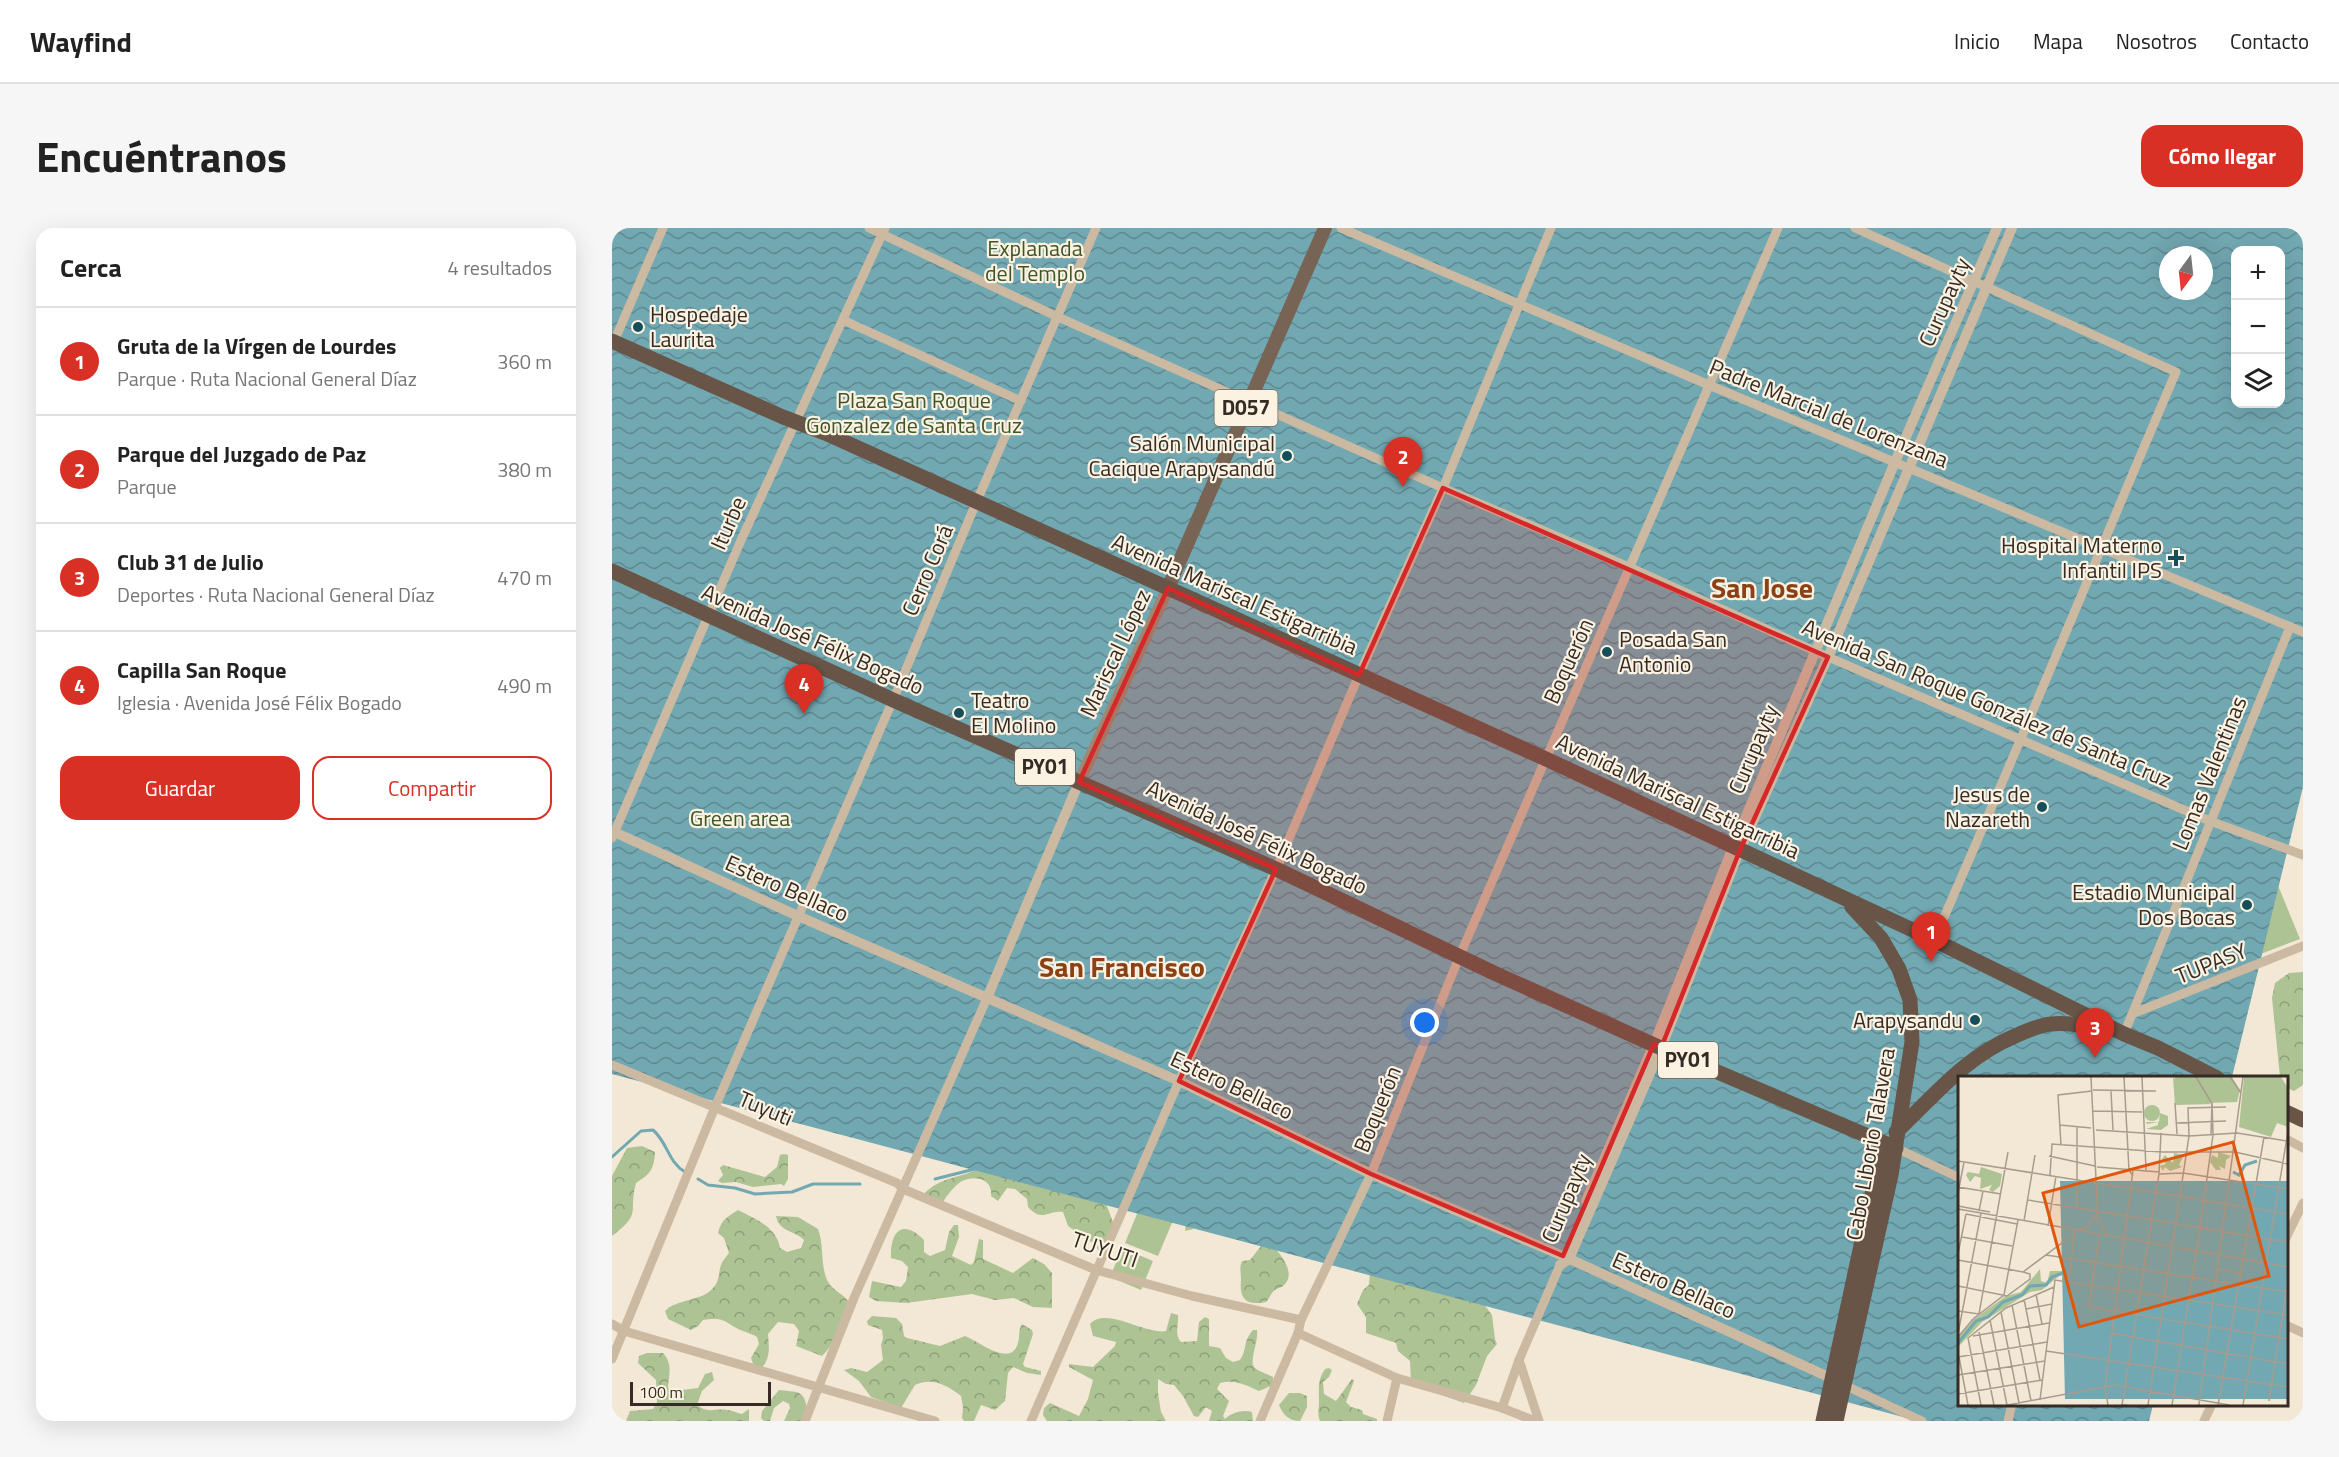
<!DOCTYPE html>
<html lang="es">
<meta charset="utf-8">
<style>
body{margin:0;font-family:"Titillium Web",sans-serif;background:#f6f6f6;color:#222}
.controls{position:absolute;right:18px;top:18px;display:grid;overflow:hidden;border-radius:12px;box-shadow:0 6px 24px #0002}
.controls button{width:54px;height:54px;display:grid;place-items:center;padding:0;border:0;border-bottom:2px solid #e0e0e0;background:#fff;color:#222;font:30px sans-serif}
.compass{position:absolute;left:1547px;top:18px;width:54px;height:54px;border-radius:50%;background:#fff;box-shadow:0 6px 24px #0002;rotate:195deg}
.scale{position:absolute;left:18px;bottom:15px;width:141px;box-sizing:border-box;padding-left:6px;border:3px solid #352b24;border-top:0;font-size:16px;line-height:21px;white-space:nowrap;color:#352b24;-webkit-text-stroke:4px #fbf2e2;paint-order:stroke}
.you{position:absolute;left:813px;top:795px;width:21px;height:21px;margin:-15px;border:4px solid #fff;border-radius:50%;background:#1a73e8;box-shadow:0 0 0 9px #1a73e833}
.badge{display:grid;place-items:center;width:39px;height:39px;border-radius:50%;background:#d93025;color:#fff;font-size:20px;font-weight:700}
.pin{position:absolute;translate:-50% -50px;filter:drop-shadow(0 2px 3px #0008)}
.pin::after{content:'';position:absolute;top:32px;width:21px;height:18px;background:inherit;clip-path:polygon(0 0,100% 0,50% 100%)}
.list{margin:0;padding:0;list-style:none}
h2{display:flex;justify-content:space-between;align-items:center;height:78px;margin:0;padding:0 24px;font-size:26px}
h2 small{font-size:20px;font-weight:400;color:#767676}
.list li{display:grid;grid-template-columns:39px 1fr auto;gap:18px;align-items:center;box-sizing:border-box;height:108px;padding:0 24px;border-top:2px solid #e0e0e0}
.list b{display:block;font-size:22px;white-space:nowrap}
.list p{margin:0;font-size:20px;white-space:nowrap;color:#767676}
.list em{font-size:20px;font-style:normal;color:#767676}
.actions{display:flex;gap:12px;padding:18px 24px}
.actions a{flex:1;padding:14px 0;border:2px solid #d93025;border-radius:18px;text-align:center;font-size:21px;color:#d93025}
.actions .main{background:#d93025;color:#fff}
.icon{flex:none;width:33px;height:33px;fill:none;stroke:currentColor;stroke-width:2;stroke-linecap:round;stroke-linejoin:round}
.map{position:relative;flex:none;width:1691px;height:1193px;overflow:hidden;border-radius:18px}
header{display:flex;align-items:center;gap:36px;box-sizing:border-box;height:84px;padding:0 30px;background:#fff;border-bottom:2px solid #e0e0e0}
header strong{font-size:28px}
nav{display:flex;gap:33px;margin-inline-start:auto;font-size:21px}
.intro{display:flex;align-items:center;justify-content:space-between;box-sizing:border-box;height:144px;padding:0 36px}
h1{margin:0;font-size:42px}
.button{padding:15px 27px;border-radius:18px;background:#d93025;color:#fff;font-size:21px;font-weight:700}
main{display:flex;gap:36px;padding:0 36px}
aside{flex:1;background:#fff;border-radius:18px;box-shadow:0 6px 24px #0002}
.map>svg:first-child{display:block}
</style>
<header>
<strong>Wayfind</strong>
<nav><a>Inicio</a><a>Mapa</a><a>Nosotros</a><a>Contacto</a></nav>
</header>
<div class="intro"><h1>Encuéntranos</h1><a class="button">Cómo llegar</a></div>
<main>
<aside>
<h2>Cerca<small>4 resultados</small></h2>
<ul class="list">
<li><span class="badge">1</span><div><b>Gruta de la Vírgen de Lourdes</b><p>Parque · Ruta Nacional General Díaz</p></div><em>360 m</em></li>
<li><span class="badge">2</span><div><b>Parque del Juzgado de Paz</b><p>Parque</p></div><em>380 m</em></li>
<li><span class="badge">3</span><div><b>Club 31 de Julio</b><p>Deportes · Ruta Nacional General Díaz</p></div><em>470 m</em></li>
<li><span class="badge">4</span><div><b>Capilla San Roque</b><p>Iglesia · Avenida José Félix Bogado</p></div><em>490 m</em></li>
</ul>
<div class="actions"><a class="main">Guardar</a><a>Compartir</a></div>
</aside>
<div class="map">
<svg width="1691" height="1193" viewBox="0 0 1691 1193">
<defs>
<pattern id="forest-crowns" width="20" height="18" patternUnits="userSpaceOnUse" patternTransform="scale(1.5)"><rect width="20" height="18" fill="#aec394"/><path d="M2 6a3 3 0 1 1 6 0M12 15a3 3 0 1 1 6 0" fill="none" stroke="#8e9f79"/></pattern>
<pattern id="water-waves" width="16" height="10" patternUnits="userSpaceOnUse" patternTransform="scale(1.5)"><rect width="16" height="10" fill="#72a8b2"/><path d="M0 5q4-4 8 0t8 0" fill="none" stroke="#5e8991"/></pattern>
</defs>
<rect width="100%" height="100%" fill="#f3e8d5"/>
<!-- forest -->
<g fill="url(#forest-crowns)">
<path d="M1691 744V857L1682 863 1675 860 1674 850 1668 849 1660 770 1663 755 1677 745Z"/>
<path d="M30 918 43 924C42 942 38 946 24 955 16 984 31 985 0 1008V948L15 920Z"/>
<path d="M567 925C580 931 591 934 596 947L604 949 610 935 616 930 619 937 618 944C625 951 649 951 659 950L667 937 678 927 690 935 689 950 696 972 701 977 706 991 703 997C685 1004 666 992 662 1019 670 1028 685 1047 671 1058 669 1060 665 1060 663 1062 659 1065 657 1071 654 1074 634 1078 627 1071 629 1052 629 1044 627 1040 630 1033L638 1032 657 1008C646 991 640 988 620 988 612 988 603 984 595 983L581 1001 573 1003 574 995 559 967 546 961V947L552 929Z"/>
<path d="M172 926 176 927V951L172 958 169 956 141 959 124 954 110 955 106 953 111 947 108 940 111 937 153 949 165 939 168 927Z"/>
<path d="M368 940 493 973 504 1002 495 1023H487L482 1016 456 998 451 984C435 982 431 995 416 979L415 971 403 961 395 960 386 973 379 968C381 950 361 946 347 955 341 960 335 967 331 974L312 966C329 948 347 951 368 940Z"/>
<path d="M126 982C143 991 165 999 168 1020L175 1024 189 1020 192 1012C182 1002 167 1004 164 988L186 989 206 1001C213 1019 207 1041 218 1057 223 1063 231 1066 236 1073 230 1092 224 1115 210 1128L184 1118 187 1103 182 1096 166 1094 156 1106C157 1119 159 1130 149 1141L142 1138 139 1130 147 1116 145 1109C140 1106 136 1105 131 1103 113 1096 115 1088 91 1092L86 1098 79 1102 56 1091 53 1083C64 1071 91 1073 101 1060 108 1053 106 1045 109 1037 110 1033 114 1029 117 1025L112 1010 106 1005C109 992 115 989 126 982Z"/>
<path d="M342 997H346L347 1009 340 1028 359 1037 362 1034 367 1011 371 1012V1031L401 1045 421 1030 432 1036 440 1045V1080L421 1079 402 1070 383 1072 360 1066 294 1075 264 1073 257 1069 260 1053 289 1059 294 1053 296 1039 290 1033 279 1030C278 1004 290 990 312 1012V1024L318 1028 333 1022 337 1004Z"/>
<path d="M758 1041 871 1075 880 1087 883 1111 885 1116 875 1128 864 1157 852 1175 799 1156 798 1133 786 1123 784 1115 754 1105V1089L745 1076 751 1062 757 1057Z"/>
<path d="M559 1085 566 1087C567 1096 562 1106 569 1114L585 1113 587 1094 593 1089 597 1091V1118L608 1120 614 1130 621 1134 628 1132C636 1120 630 1115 641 1102H645C647 1113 636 1135 643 1140 647 1144 656 1146 661 1149V1157L647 1163C634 1157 623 1151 608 1155L605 1161 617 1173 611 1188 613 1191C619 1185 631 1181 640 1184L641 1193H597L600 1183 594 1179 586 1189 582 1188 571 1168 562 1157 554 1156 546 1151V1165L549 1184 554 1193H435L431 1187 432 1180 438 1175 467 1188 476 1171 481 1152 457 1139V1136L481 1139 503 1118 504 1114 481 1108 478 1096C494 1078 533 1107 554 1103Z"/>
<path d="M260 1088 284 1090 290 1096 292 1108 295 1110 328 1118 353 1108C365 1112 399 1141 406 1115 408 1109 406 1103 410 1096L420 1102 421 1106 411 1136 413 1139 429 1143V1147L415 1145 401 1139 396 1145 393 1173 383 1182 369 1177 362 1193H352L350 1190 351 1179 349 1168C335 1157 320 1149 303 1157L289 1180 259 1169 247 1153 232 1142 239 1140 255 1144 271 1132 269 1117 271 1110 270 1102 256 1097 255 1093Z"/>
<path d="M35 1125H51C61 1136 57 1146 56 1160L63 1163 86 1160 93 1146 100 1144 102 1152 90 1163 85 1177C96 1186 102 1180 115 1182 120 1182 125 1185 130 1186L137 1181V1193H14L18 1183 41 1181 45 1174 44 1152 26 1135 27 1128Z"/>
<path d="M717 1140 720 1142 717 1149 711 1154 712 1166 724 1173 740 1151 742 1153 734 1174 739 1179 750 1182 751 1186 765 1191V1193H708C705 1185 707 1181 707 1174 707 1160 705 1153 713 1141Z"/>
<path d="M167 1162C173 1163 183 1163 187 1165 197 1171 195 1186 190 1193H172L178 1180 177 1176 171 1173 162 1180 158 1193H152L149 1190 150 1183Z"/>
<path d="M677 1165H688L695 1168V1179L688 1193C677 1193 671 1187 667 1177Z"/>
</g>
<!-- park -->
<g fill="#aec394">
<path d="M1665 655 1688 711 1615 739Z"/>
<path d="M532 969 565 983 546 1028 513 1015Z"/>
<path d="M510 1020 541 1033 529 1062 498 1049Z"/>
</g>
<!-- water -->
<path fill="url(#water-waves)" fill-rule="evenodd" d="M0 0H1691V559L1620 849 1348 850V1176L1541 1177 1537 1193H1306L0 846ZM1624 22H1668V176H1624ZM1556 27H1592V63H1556Z"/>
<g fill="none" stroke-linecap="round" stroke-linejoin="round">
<!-- stream -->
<g stroke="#72a8b2" stroke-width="3">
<path d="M0 929 29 903 41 902C56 915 56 934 73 944"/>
<path d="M86 951 96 957 123 960 143 966 180 964 201 956H248"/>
<path d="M323 951 363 941"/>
</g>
<!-- minor -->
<g stroke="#ccb9a1" stroke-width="9">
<path d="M257 0 446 89 831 260 1019 340 1216 429 1598 593 1691 627"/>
<path d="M729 0 1097 157 1691 404"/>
<path d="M1243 0 1564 144C1483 333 1405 524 1322 712"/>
<path d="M231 92 409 173"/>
<path d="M1 116 51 0"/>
<path d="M0 610 130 310 273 0"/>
<path d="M1520 786 1691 718"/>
<path d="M1512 806 1678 399"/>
<path d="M0 837 285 955 291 961 484 1042 580 1068 689 1092"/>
<path d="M1674 911 1691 920"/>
<path d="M1284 920 1348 950"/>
<path d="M1674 1010 1691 975"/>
<path d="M0 1096 12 1103 323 1193"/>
<path d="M1674 1097 1691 1105"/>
<path d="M686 1105 785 1150 890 1180 923 1193"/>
<path d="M0 1131 103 879 281 472 364 275 484 0"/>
<path d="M907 1132 927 1193"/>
<path d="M1232 1157 1310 1193"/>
<path d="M890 1180 907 1132 948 1037"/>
<path d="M193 1193 242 1070 375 770"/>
<path d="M419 1193 567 853 664 641 747 447 831 260 939 0"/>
<path d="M648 1193 686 1105 689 1092 759 946 848 727 1166 0"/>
<path d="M775 1193 785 1150"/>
<path d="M1396 1193 1400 1176"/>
<path d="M1592 1193 1600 1176"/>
</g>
<!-- tertiary -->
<g stroke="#ccb9a1" stroke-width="10">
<path d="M0 603 186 688 567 853 759 946 951 1028 1221 1151"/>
<path d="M375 770 467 554"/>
<path d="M974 973 1042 816 1121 619 1283 234 1385 0"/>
<path d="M948 1037 957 1031 1049 820 1128 622 1216 429 1400 0"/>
</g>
<!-- secondary -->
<path stroke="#9f8872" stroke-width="12" d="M467 554 556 360"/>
<!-- primary -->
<path stroke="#786454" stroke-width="14" d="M556 360 713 0"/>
<!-- trunk -->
<g stroke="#685547" stroke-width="15">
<path d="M0 113 171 189 213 205 934 531 1322 712 1512 806 1546 820 1605 850"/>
<path d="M0 343 281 472 664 641 882 745 1049 820 1284 920"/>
<path d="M1674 884 1691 892"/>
<path d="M1284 904C1323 867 1353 829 1403 808 1414 803 1427 797 1439 796 1456 794 1473 798 1490 801"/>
<path d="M1211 1193 1271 916"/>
<path d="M1224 1193 1279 947 1300 814 1298 772 1287 741 1269 710 1240 679"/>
</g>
</g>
<!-- marked area -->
<path fill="#d62828" fill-opacity="0.2" stroke="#d62828" stroke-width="4.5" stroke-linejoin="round" d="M831 260 1216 429 1128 622 1049 820 1042 816 951 1028 759 946 567 853 664 641 467 554 556 360 747 447Z"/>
<!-- markers -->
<g fill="#164d5a" stroke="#fbf2e2" stroke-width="2">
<circle cx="26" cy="99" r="6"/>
<circle cx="675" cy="228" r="6"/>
<path d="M1561 321h6v6h6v6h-6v6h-6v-6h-6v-6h6z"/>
<circle cx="995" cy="424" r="6"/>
<circle cx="347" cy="485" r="6"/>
<circle cx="1430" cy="579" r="6"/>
<circle cx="1635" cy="677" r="6"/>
<circle cx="1363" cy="792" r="6"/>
</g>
<g text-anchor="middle" stroke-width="4.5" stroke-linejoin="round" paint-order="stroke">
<!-- shield labels -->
<g fill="#fbf2e2" stroke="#70675d" stroke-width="1.5">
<rect x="602.5" y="162" width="63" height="36" rx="4.5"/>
<rect x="403" y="521" width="60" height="36" rx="4.5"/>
<rect x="1046" y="814" width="60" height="36" rx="4.5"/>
</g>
<g font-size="21" font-weight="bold" fill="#352b24">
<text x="634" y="187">D057</text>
<text x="433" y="546">PY01</text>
<text x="1076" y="839">PY01</text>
</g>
<!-- park labels -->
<g font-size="22" fill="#3e5526" stroke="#fbf2e2">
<text x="423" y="28">Explanada<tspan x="423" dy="25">del Templo</tspan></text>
<text x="302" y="180">Plaza San Roque<tspan x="302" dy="25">Gonzalez de Santa Cruz</tspan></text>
<text x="128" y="598">Green area</text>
</g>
<!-- street labels -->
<g font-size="22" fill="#352b24" stroke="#fbf2e2">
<text transform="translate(1332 74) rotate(-66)" y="8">Curupayty</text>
<text transform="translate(1217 185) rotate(22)" y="8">Padre Marcial de Lorenzana</text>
<text transform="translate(116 295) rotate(-66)" y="8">Iturbe</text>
<text transform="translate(315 342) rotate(-67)" y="8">Cerro Corá</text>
<text transform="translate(623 366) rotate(24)" y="8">Avenida Mariscal Estigarribia</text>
<text transform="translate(201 411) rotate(24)" y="8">Avenida José Félix Bogado</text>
<text transform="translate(503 425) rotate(-65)" y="8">Mariscal López</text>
<text transform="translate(956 433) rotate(-66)" y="8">Boquerón</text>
<text transform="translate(1375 475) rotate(23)" y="8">Avenida San Roque González de Santa Cruz</text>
<text transform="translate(1141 521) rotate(-67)" y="8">Curupayty</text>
<text transform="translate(1597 545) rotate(-68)" y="8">Lomas Valentinas</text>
<text transform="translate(1066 568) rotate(25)" y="8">Avenida Mariscal Estigarribia</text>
<text transform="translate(645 609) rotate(25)" y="8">Avenida José Félix Bogado</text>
<text transform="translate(175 660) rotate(24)" y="8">Estero Bellaco</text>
<text transform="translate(1599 735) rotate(-22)" y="8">TUPASY</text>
<text transform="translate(620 857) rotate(25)" y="8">Estero Bellaco</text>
<text transform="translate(154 880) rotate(23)" y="8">Tuyuti</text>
<text transform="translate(765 881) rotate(-68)" y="8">Boquerón</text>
<text transform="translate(1258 916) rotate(-80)" y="8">Cabo Liborio Talavera</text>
<text transform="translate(954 970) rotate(-67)" y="8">Curupayty</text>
<text transform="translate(493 1021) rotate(19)" y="8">TUYUTI</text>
<text transform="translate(1062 1057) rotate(24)" y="8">Estero Bellaco</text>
</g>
<!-- poi labels -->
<g font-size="22" fill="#352b24" stroke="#fbf2e2" text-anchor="end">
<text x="38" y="94" text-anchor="start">Hospedaje<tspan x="38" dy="25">Laurita</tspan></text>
<text x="663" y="223">Salón Municipal<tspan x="663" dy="25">Cacique Arapysandú</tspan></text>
<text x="1550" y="325">Hospital Materno<tspan x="1550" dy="25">Infantil IPS</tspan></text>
<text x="1007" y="419" text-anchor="start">Posada San<tspan x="1007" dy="25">Antonio</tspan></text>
<text x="359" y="480" text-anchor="start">Teatro<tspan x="359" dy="25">El Molino</tspan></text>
<text x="1418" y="574">Jesus de<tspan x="1418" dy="25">Nazareth</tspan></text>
<text x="1623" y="672">Estadio Municipal<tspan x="1623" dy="25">Dos Bocas</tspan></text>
<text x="1351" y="800">Arapysandu</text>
</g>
<!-- district labels -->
<g font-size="28" font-weight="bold" fill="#8b4016" stroke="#fbf2e2">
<text x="1150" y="370">San Jose</text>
<text x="510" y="749">San Francisco</text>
</g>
</g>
<!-- overview -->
<g transform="translate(1346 848)">
<rect width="330" height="330" fill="#f3e8d5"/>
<path d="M217 1H274L282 14 279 26 218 28ZM286 1H323L330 12V51L319 47 313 61 281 51Z" fill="#aec394"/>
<path d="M215 1 220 6V25L241 24 255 28 217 29ZM202 37 210 40V49L203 54 188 53 200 49V46L189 48 188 46H201ZM260 76 273 80 268 84 267 93 261 90 263 94H258L252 86 254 79 260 82ZM216 77 226 79 221 89 224 91 212 95 207 91 205 95 202 90 208 88 204 83 207 79 215 87ZM23 91 44 98 42 110 35 116 31 114 34 109 22 113 23 102 17 100 12 106 8 99 10 96 21 98ZM82 193 83 205 89 207 92 195H107L84 214 72 216 24 246 0 271V261L16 243 48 220 63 216Z" fill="#aec394"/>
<path d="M186 37a8 8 0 1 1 16 0a8 8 0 1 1-16 0Z" fill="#aec394"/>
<path d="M102 105H330V323H107Z" fill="#72a8b2"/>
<path fill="none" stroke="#72a8b2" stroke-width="3" d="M275 96 281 99 287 89 299 85M0 267 18 245 30 241 45 226 64 219 72 210 88 209 94 201 105 197"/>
<path fill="none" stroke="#a79c8e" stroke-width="1.5" d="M133 1 140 144 150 160M166 1 171 94 175 100M184 1 188 94M238 1 253 26M272 1 283 17M135 14 198 15M153 15 155 54M217 27 219 58M134 35 184 36M218 47 268 45M102 49 133 52M138 54 231 60 279 57 329 65M253 59 254 26 255 59M103 69 100 19 134 15M91 80 137 90M0 85 138 107M139 91 201 96M201 98 225 97 330 113M92 99 94 68 204 76H277L330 88M139 107 330 138M0 111 43 118M0 117 6 86M70 124 139 135M0 130 32 136M119 132V51M0 133 330 191M21 135 25 115M139 135 330 166M8 138 59 148M66 145 77 79M90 150 98 100M242 152 255 59M120 155 131 150 139 138M141 160 131 231 330 263M4 161 54 170M0 178 8 138M88 179 330 216M0 184 65 196 116 158M260 193 282 197M110 206 117 156M0 210 49 220 72 203V198L65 196M78 218 84 248M66 223 82 304M54 229 73 325M68 233 94 228M0 235 21 238 50 76M43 236 61 327M32 244 49 329M21 256 36 329M152 257 330 288M0 258 23 137M15 260 91 247M0 261 15 243 46 219 60 144M88 275 330 311M0 281 89 266M1 281 10 329M0 299 87 285M0 318 84 304M82 324 97 204 330 239M311 325 330 204M23 329 10 262 48 232 96 211M50 329 156 309 271 329M150 329 147 311 175 94M169 329H164L201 98 203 57M190 329 231 60 230 32 268 31M214 329 242 152M241 329 285 1M260 329 306 61M285 329 330 55"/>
<path fill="#df570d" fill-opacity="0.15" stroke="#df570d" stroke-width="3" d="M275 66 311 200 121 251 85 117Z"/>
<rect width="330" height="330" fill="none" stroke="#352b24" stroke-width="3"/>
</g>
</svg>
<div class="controls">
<button>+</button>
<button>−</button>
<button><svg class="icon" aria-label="layers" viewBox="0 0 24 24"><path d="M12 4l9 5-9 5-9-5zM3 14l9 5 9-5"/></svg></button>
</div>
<svg class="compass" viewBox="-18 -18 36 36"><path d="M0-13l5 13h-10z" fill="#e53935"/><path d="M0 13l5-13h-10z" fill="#767676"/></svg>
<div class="scale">100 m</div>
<div class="you"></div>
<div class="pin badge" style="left:1319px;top:734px">1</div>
<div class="pin badge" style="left:791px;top:259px">2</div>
<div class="pin badge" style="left:1483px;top:830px">3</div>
<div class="pin badge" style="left:192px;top:486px">4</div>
</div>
</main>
